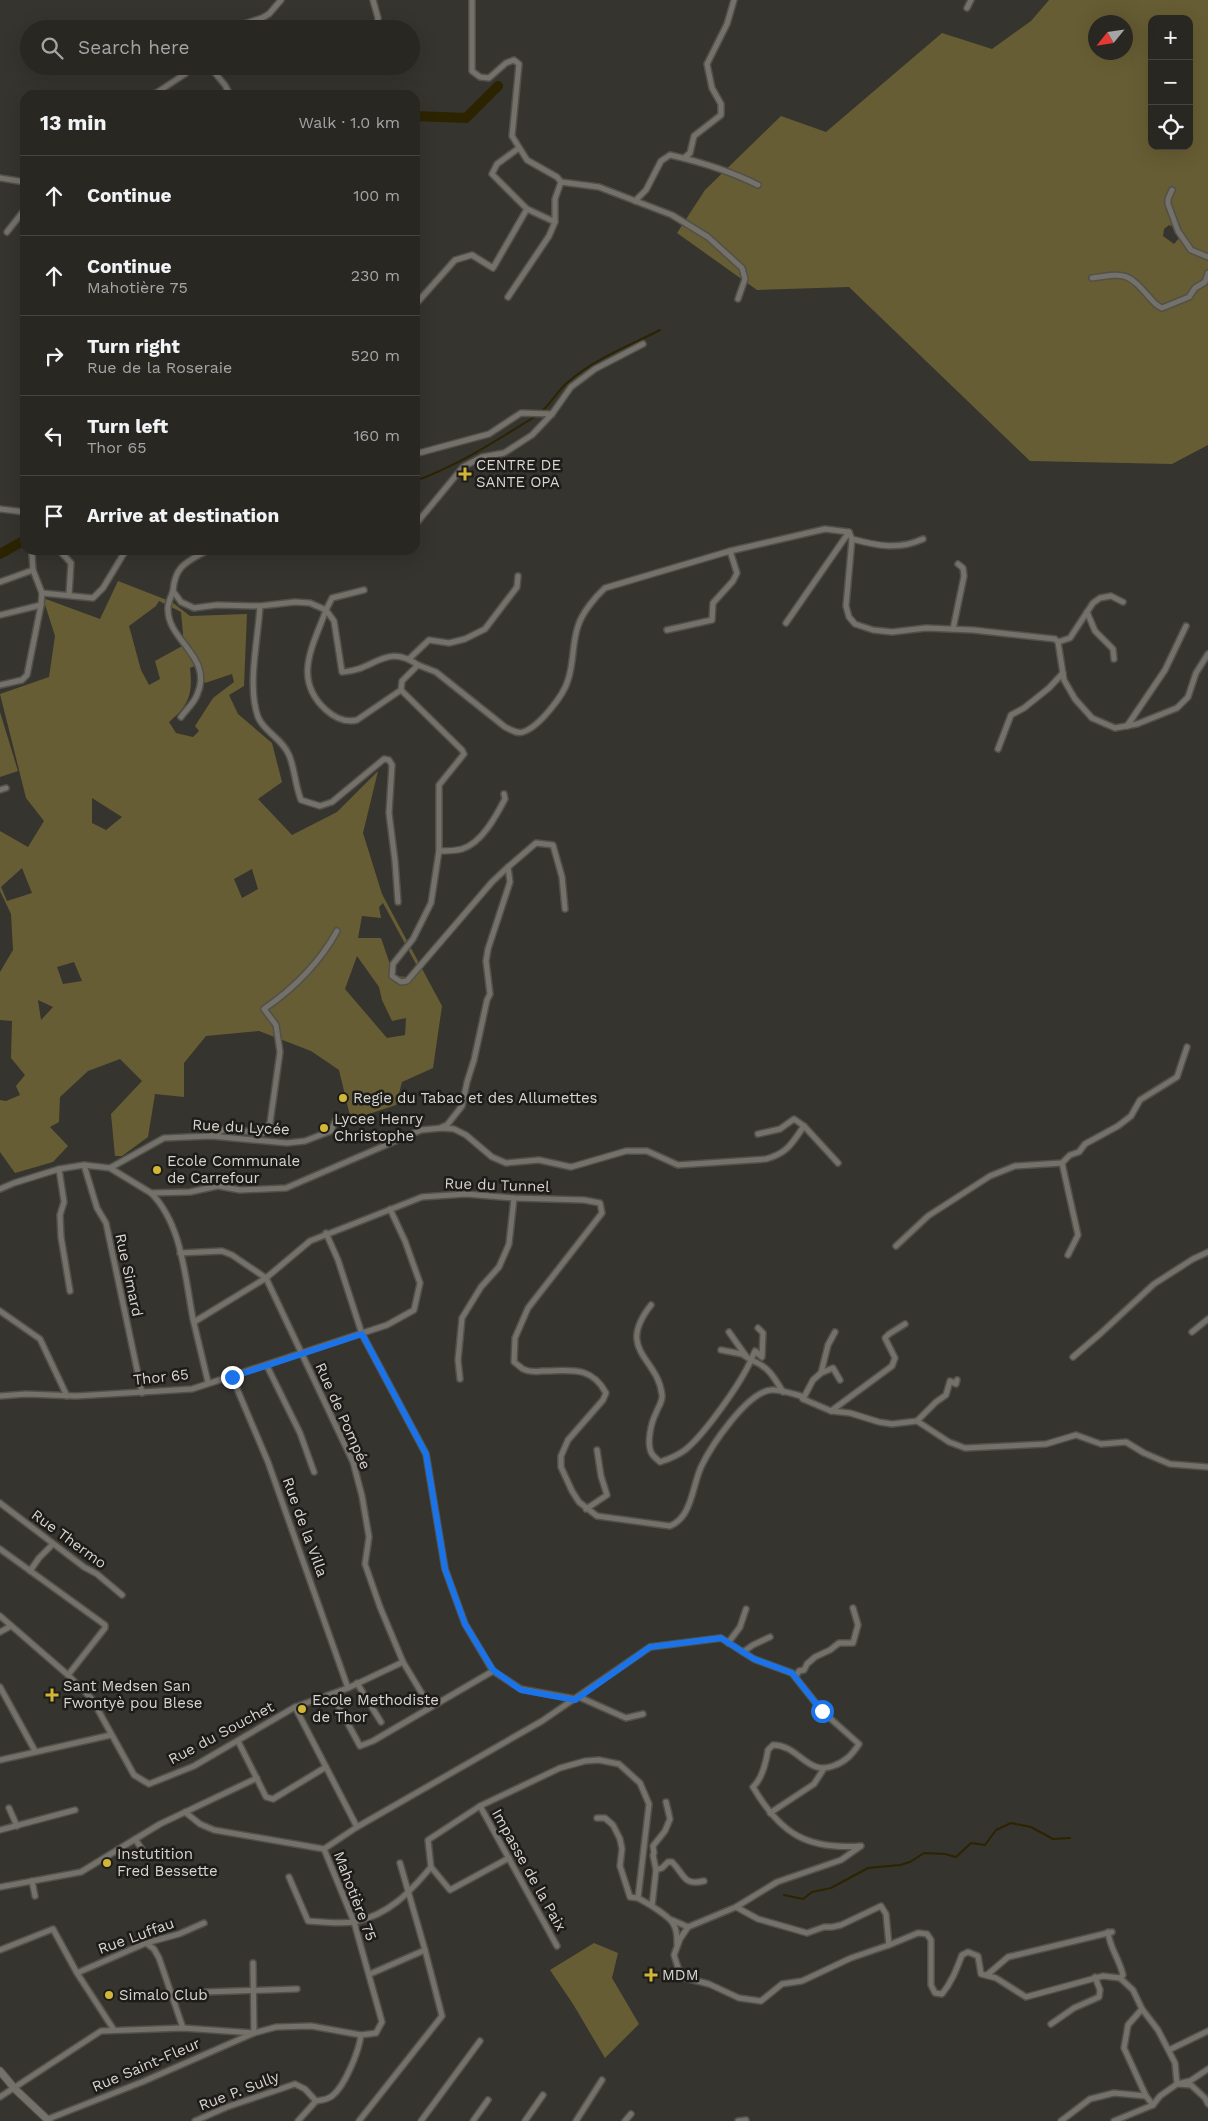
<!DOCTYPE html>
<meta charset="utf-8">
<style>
body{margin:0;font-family:"Work Sans",sans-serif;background:#34332f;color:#f1f3f6}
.controls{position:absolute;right:15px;top:15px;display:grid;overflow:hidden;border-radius:10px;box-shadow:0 5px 20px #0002}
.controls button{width:45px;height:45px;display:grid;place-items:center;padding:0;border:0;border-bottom:1px solid #444440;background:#282722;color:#f1f3f6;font:25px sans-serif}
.compass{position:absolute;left:1088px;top:15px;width:45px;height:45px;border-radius:50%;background:#282722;box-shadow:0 5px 20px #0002;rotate:240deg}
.stop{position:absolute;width:15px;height:15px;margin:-11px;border:4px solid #1a73e8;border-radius:50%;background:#fff}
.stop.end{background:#1a73e8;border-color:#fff;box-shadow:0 1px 5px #0008}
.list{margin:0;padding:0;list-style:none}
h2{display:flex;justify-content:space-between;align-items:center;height:65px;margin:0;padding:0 20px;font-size:21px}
h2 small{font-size:16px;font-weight:400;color:#a5a5a5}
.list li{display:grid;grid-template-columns:32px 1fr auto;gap:15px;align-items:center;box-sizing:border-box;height:80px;padding:0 20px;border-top:1px solid #444440}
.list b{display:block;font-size:19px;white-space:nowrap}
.list p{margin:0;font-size:16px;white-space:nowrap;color:#a5a5a5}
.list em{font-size:16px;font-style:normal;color:#a5a5a5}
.icon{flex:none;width:28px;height:28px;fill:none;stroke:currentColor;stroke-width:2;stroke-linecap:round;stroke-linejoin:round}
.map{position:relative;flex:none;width:1208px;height:2121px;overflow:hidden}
.search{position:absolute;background:#282722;box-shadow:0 5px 20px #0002;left:20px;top:20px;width:400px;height:55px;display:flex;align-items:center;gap:12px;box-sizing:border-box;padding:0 18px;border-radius:28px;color:#a5a5a5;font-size:19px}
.panel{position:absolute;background:#282722;box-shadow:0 5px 20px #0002;left:20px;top:90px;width:400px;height:465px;border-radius:15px}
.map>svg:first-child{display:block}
</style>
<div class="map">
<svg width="1208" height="2121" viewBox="0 0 1208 2121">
<rect width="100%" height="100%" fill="#36342e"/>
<!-- green -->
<g fill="#675d34" fill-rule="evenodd">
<path d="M1049 0H1208V445L1172 464 1030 461 849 287 757 290 677 233 705 190 781 116 826 132 942 33 992 49 1031 21ZM1152 19H1189V146H1152ZM1096 22H1126V52H1096ZM1169 225 1180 230V237L1174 244 1163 236 1164 229Z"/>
<path d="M118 581 172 602 190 616 247 614 244 686 229 695 238 714 272 743 282 782 258 799 292 835 337 812 378 771 363 833 382 894 442 1006 433 1068 402 1082 396 1105 351 1120 339 1070 311 1051 259 1031 206 1036 184 1063V1097L155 1094 148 1137 122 1156H115L111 1114 142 1081 120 1059 88 1071 60 1097 59 1122 50 1127 68 1146 53 1162 15 1173 0 1152V1100L6 1101 20 1095 16 1086 25 1075 11 1058 12 1021 0 1020V972L13 950 11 914 0 891V831L28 847 44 821 26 798 0 694 49 677 55 636 43 598 100 619ZM159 601 181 612 184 645 155 661 160 679 149 685 141 670 129 626 156 606ZM197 665 205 683 232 674 234 682 213 698 195 726 199 731 193 737 176 733 169 722C189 705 193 694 190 668ZM92 798 122 817 106 830 92 823ZM22 868 32 893 7 901 1 887ZM252 869 258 889 242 898 234 879ZM383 903 416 964 408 977 394 976 381 938H358L362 916 381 918 379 907ZM357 956 379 987 382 1000 392 1021 406 1018 405 1035 387 1038 345 989ZM74 962 82 981 63 984 57 967ZM38 1000 53 1007 41 1020Z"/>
<path d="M0 712 18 771 0 777Z"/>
<path d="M594 1943 618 1953 612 1978 639 2024 605 2058 573 2004 550 1970Z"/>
</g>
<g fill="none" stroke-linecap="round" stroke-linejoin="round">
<!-- stream -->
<g stroke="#2c2400" stroke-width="2">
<path d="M542 411C552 402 558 390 568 382 594 359 629 346 660 330"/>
<path d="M415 481C459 465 497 440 536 416"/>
<path d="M784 1895 803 1899 812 1892 831 1888 868 1868 900 1865 910 1862 924 1853 945 1854 956 1857 971 1843 985 1845 996 1830 1011 1823 1031 1827 1053 1839 1070 1838"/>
</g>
<!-- river -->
<g stroke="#2c2400" stroke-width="10">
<path d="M415 116 466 118 498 86"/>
<path d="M0 554 25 540"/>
</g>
<defs>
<g id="street">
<path d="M373 0 378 18 376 29"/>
<path d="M967 8 971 0"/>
<path d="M228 29 262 18 269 14 281 0"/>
<path d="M209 66 225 85 230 95"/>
<path d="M153 95 185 74 192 66"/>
<path d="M519 148 497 164 492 174 527 209"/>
<path d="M684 158 690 153 694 136 721 115V104L712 88 707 64 727 24 734 0"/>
<path d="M0 178 25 182"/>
<path d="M561 182 599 187 672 215 708 237 742 268 745 279 738 299"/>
<path d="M1172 190 1168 199V204L1178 231 1191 250 1208 257"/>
<path d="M635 201 646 190 661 161 670 155C701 162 730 171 758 185"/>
<path d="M7 232 25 209"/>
<path d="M1092 278C1126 273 1127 272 1150 298 1154 303 1157 306 1162 308L1189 297 1195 288 1205 282 1208 273"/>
<path d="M508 297 549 236 555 222"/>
<path d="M415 305 455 260 472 255 493 268 527 209 555 222V199L561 182 557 177 527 160 512 136 519 64 514 60 506 63 489 78 480 77 472 71V0"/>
<path d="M415 454 489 434 521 413 552 414"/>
<path d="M0 509 25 512"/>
<path d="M415 525 463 467 482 457 504 453 532 435 552 414 571 387 595 369 643 344"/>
<path d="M852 539C878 546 899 550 923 539"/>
<path d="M59 550 71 563 69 595"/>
<path d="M208 550C187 562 175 565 173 591L181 602 194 608 217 605 260 606 295 602 310 603 326 610C313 646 292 679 326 710 335 718 345 723 357 720L401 690 402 681 418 665 436 672 505 727C511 730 517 734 523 732 539 727 564 695 568 680 574 663 572 643 578 626 582 613 595 597 605 588L730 551 825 529 849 532 852 539 846 606 849 617 855 624 873 630 892 632 926 628 973 630 1055 639 1058 642 1064 680 1075 699 1092 718 1115 728 1137 724 1177 708 1188 697 1196 673 1208 654"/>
<path d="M0 582 33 570 32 554 34 550"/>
<path d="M364 590 332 598 326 610 334 621 342 672C374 671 386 642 418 665"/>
<path d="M173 591C171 597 167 604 168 610 168 641 214 657 197 695 194 703 186 710 181 717"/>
<path d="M42 593 93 598 103 588 126 550"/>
<path d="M260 606C258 640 247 686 258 717 264 732 282 738 289 755 295 769 295 785 301 800L320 806 332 802 384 759 389 760 392 765 389 813 395 861 398 902"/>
<path d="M1087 612 1095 631 1113 649 1114 659"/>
<path d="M0 615 41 605"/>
<path d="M786 623 849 532"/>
<path d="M953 629 964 576 963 568 958 564"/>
<path d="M667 630 712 620 713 603 733 581 737 573 730 551"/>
<path d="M1058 642 1070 638 1093 603 1100 598 1111 596 1123 602"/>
<path d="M409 659 429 640 449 643 465 639 485 629 517 587 518 576"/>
<path d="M0 685 22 680 27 675 41 605 42 593 33 570"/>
<path d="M401 690 462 750 464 754 439 785V851L431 903 413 939 393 964 392 976 401 982 407 981 492 882 508 867"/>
<path d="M1127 726 1165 670 1186 626"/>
<path d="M998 749 1011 715 1024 708 1049 688 1063 673"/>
<path d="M0 790 6 788"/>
<path d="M439 851C446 851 455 851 462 849 482 843 496 816 505 799L504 794"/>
<path d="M442 1127 447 1125 462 1106 467 1082 474 1060 487 1000 490 994 486 961 488 949 510 882 508 867 536 843 553 845 562 877 565 909"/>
<path d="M758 1134 780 1129 794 1119 804 1126 838 1163"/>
<path d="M211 1136 225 1129 263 1133 270 1123 280 1052 276 1025 264 1009C293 989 320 962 337 931"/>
<path d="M1062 1163 1078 1235 1068 1255"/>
<path d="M84 1165 97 1208 106 1223 142 1393"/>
<path d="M110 1168 164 1138 211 1136 287 1143 305 1141 331 1131 337 1117"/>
<path d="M59 1169 64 1202 60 1215 61 1237 70 1291"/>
<path d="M0 1189 14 1183 59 1169 84 1165 110 1168 151 1193 190 1192 218 1186 240 1190 286 1188 421 1130 442 1128 454 1129 466 1135 492 1157 506 1163 539 1160 571 1167 626 1151H647L678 1165 766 1159C788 1153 792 1143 804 1126"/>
<path d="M151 1193C182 1224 185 1277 193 1319 198 1340 203 1361 208 1382"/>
<path d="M326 1233 338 1260 362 1334 426 1454 445 1569 465 1624 493 1671 521 1689 575 1699"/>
<path d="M896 1246 928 1216 990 1176 1015 1166 1062 1163 1070 1155 1079 1152 1085 1144 1118 1126 1131 1116 1140 1100 1177 1077 1187 1047"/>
<path d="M180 1253 222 1251 232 1255 266 1278 353 1462 362 1496 369 1537 365 1564 380 1607 403 1662 430 1707"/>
<path d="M651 1305C615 1351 658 1357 662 1395 663 1401 658 1407 656 1413 651 1423 646 1444 652 1454 654 1457 658 1460 660 1462 669 1459 677 1456 685 1450 704 1435 741 1383 751 1360 768 1366 774 1377 783 1392"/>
<path d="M0 1311 40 1339 67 1396"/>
<path d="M194 1322 266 1278 310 1241 422 1197 466 1194 514 1198 584 1200 600 1203 602 1213 528 1308 515 1338 514 1362C517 1364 520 1367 523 1369 529 1372 536 1372 542 1371 570 1371 591 1365 606 1393L603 1400 568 1440 561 1456V1467L572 1491 579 1502 597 1516 670 1526C692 1517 692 1487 701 1467 711 1446 747 1392 771 1390 780 1389 793 1394 801 1396L803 1399 831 1411 850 1413 879 1422 892 1424 917 1421 949 1442 965 1448 1046 1444 1076 1435 1101 1444 1126 1442 1144 1453 1170 1464 1208 1467"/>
<path d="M729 1332 746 1356"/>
<path d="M1192 1332 1208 1319"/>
<path d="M721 1350 742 1354 751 1360 755 1351 762 1357 763 1333 758 1328"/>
<path d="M1073 1357 1101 1333 1154 1284 1193 1259 1208 1252"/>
<path d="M267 1366 300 1433 314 1472"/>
<path d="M821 1373 833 1368 840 1380"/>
<path d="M232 1377 268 1462 348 1688"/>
<path d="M460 1379 458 1360 462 1318 481 1287 499 1267 509 1244 514 1198"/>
<path d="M0 1396 26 1394 76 1396 192 1389 387 1325 414 1310 420 1283 405 1241 390 1209"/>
<path d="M803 1399 813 1380 821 1373 828 1345 835 1332"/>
<path d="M831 1411 892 1366 895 1358 885 1338 889 1334 905 1324"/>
<path d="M917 1421 936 1402 946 1395 950 1381 956 1384 957 1380"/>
<path d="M0 1503 84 1567 97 1574 122 1595"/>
<path d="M586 1509 607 1495 601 1476 597 1450"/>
<path d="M0 1549 105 1625V1628L68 1675"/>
<path d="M30 1571 39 1558 53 1544"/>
<path d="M0 1616 68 1675 92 1699 134 1775 149 1784 194 1766 295 1707 348 1688 403 1662"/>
<path d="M0 1632 11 1626"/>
<path d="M728 1643 740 1627 746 1609"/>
<path d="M743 1652 753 1645 770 1637"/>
<path d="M796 1676 799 1671 804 1670 807 1664 815 1657 830 1650 839 1643H853L858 1625 853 1608"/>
<path d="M357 1683 381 1722"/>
<path d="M0 1687 35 1751"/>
<path d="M332 1694 360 1746 373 1741 493 1671"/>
<path d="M579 1697 626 1718 643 1714"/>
<path d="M295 1707 357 1827"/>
<path d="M238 1741 266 1797 273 1799 326 1767"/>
<path d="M0 1760 111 1735"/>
<path d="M666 1802 670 1819 665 1831 653 1846 654 1853 653 1855 656 1870 662 1868 668 1862H672C685 1875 683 1886 704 1881"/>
<path d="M480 1806 557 1946"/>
<path d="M9 1808 17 1826"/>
<path d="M185 1812 200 1824 214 1830 324 1849"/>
<path d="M770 1813 814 1784 823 1770"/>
<path d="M597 1818H605L613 1825 620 1839 622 1849 620 1866 630 1897 638 1898 652 1906"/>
<path d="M0 1830 75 1810"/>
<path d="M135 1839 146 1855"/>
<path d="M509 1858 450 1890 431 1867 428 1840 480 1806 560 1768 585 1761 599 1760 619 1764 640 1783 649 1804 638 1898"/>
<path d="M656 1870 652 1906C669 1918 678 1921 677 1944"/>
<path d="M289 1877 308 1921C322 1922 340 1924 354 1922 389 1915 410 1892 431 1867"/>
<path d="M32 1881 35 1896"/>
<path d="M0 1887 81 1872 160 1824 257 1778"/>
<path d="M736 1907 688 1927 680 1939 674 1955 681 1977 709 1984 739 1998 761 2001 782 1984 802 1981 851 1958 889 1945 918 1933 927 1934 931 1940V1985L935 1993 942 1994C952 1982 957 1968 962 1955L968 1952 978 1956 981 1974 996 1978 1026 1997 1103 1976 1120 1978"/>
<path d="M672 1920 688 1927"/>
<path d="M1108 1932C1110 1949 1119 1958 1123 1975L1120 1978 1133 1990 1142 2009 1158 2030 1175 2063 1177 2084 1191 2085 1205 2098 1208 2104"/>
<path d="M146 1943 154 1949 159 1958 183 2028"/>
<path d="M0 1950 53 1929 77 1973 114 2030"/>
<path d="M77 1973 146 1943 179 1934 204 1923"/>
<path d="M370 1974 425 1950"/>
<path d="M987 1975 1008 1957 1112 1932"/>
<path d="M205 1992 297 1989"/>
<path d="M1142 2009 1128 2025 1124 2048 1146 2096 1153 2105"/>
<path d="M1051 2024 1074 2008 1099 1997 1100 1990 1095 1977"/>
<path d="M1169 2050 1208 2031"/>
<path d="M0 2097 101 2031 183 2028 254 2033 276 2027 311 2026 361 2035 376 2033 382 2022 354 1922 324 1849 357 1827 542 1721 650 1647 721 1638 754 1659 792 1673 822 1711 859 1744C852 1755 845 1762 833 1766 807 1776 799 1745 773 1745L768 1750C766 1762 762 1779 753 1787 780 1833 806 1850 861 1846L841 1860 777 1882 736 1907 758 1919 807 1933 824 1927H832L841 1925 881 1906 886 1914 889 1945"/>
<path d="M48 2119 142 2082 254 2033 253 1963"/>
<path d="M195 2121 227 2107 295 2084 305 2089 316 2101"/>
<path d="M298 2121 316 2101C322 2100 327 2100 332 2096 345 2086 359 2051 361 2035"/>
<path d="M359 2121 442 2016 425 1950 400 1863"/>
<path d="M421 2121 480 2041"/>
<path d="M473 2121 488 2100"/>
<path d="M525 2121 543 2095"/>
<path d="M576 2121 602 2080"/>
<path d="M625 2121 631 2114"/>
<path d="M738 2121 746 2120"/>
<path d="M1061 2121 1090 2099 1114 2093 1146 2096"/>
<path d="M1114 2121 1153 2105 1160 2096 1177 2084 1190 2081 1208 2069"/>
</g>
<path id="secondary" d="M0 2071 15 2089 49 2121"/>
</defs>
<!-- street casing -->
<use href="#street" stroke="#51504a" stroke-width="8"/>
<!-- secondary casing -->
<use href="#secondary" stroke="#51504a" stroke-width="9"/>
<!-- street -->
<use href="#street" stroke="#737169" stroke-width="5"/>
<!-- secondary -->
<use href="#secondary" stroke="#737169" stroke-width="7"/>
</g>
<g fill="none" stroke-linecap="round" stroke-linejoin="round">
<!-- route -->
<path stroke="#1a73e8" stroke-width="6" d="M232 1377 362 1334 426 1454 445 1569 465 1624 493 1670 521 1690 575 1700 650 1647 721 1638 754 1659 792 1673 822 1711"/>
</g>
<!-- markers -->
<g fill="#d2b736" stroke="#1d1c19" stroke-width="2">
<path d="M462.5 466.5h5v5h5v5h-5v5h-5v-5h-5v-5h5z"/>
<circle cx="343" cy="1098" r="5"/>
<circle cx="324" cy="1128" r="5"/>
<circle cx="157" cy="1170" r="5"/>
<path d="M49.5 1687.5h5v5h5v5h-5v5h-5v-5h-5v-5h5z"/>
<circle cx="302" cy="1709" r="5"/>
<circle cx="107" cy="1863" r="5"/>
<path d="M648.5 1967.5h5v5h5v5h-5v5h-5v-5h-5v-5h5z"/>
<circle cx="109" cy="1995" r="5"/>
</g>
<g text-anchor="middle" stroke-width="5" stroke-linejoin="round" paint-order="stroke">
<!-- poi labels -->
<g font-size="15" fill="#d6d5d1" stroke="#1d1c19" text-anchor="start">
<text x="476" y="470">CENTRE DE<tspan x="476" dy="17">SANTE OPA</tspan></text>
<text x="353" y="1103">Regie du Tabac et des Allumettes</text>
<text x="334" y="1124">Lycee Henry<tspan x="334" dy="17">Christophe</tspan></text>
<text x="167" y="1166">Ecole Communale<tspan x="167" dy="17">de Carrefour</tspan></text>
<text x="63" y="1691">Sant Medsen San<tspan x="63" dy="17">Fwontyè pou Blese</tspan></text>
<text x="312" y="1705">Ecole Methodiste<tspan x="312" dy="17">de Thor</tspan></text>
<text x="117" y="1859">Instutition<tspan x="117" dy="17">Fred Bessette</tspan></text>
<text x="662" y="1980">MDM</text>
<text x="119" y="2000">Simalo Club</text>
</g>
<!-- street labels -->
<g font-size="15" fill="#d6d5d1" stroke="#1d1c19">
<text transform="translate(241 1127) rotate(3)" y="5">Rue du Lycée</text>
<text transform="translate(497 1185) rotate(2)" y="5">Rue du Tunnel</text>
<text transform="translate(129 1275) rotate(78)" y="5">Rue Simard</text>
<text transform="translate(161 1377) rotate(-6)" y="5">Thor 65</text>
<text transform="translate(343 1416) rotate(66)" y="5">Rue de Pompée</text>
<text transform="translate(305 1527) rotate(70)" y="5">Rue de la Villa</text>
<text transform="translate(69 1539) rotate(36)" y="5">Rue Thermo</text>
<text transform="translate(221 1733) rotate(-28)" y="5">Rue du Souchet</text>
<text transform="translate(529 1870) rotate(61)" y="5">Impasse de la Paix</text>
<text transform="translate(355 1896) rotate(69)" y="5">Mahotière 75</text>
<text transform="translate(136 1936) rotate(-20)" y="5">Rue Luffau</text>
<text transform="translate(146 2065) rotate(-23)" y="5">Rue Saint-Fleur</text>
<text transform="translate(239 2091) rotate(-21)" y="5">Rue P. Sully</text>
</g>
</g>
</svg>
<div class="controls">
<button>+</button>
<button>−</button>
<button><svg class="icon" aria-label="locate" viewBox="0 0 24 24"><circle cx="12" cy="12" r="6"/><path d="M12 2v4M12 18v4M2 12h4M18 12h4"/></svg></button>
</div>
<svg class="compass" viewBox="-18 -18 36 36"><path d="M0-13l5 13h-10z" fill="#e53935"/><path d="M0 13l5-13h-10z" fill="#a5a5a5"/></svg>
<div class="stop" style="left:822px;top:1711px"></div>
<div class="stop end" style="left:232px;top:1377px"></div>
<div class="search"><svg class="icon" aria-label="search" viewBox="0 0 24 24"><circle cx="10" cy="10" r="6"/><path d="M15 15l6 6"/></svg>Search here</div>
<section class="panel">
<h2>13 min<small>Walk · 1.0 km</small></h2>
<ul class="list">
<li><svg class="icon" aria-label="ahead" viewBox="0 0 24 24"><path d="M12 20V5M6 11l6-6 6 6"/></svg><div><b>Continue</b></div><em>100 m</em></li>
<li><svg class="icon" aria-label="ahead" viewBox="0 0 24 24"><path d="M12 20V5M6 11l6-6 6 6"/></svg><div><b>Continue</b><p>Mahotière 75</p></div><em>230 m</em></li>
<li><svg class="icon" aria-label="right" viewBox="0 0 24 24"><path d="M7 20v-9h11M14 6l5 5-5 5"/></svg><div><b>Turn right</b><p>Rue de la Roseraie</p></div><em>520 m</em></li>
<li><svg class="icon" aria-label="left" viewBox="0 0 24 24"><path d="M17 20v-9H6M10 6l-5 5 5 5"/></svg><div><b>Turn left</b><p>Thor 65</p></div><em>160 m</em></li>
<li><svg class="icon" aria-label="arrive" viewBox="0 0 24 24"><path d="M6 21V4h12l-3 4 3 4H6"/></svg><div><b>Arrive at destination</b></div></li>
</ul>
</section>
</div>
